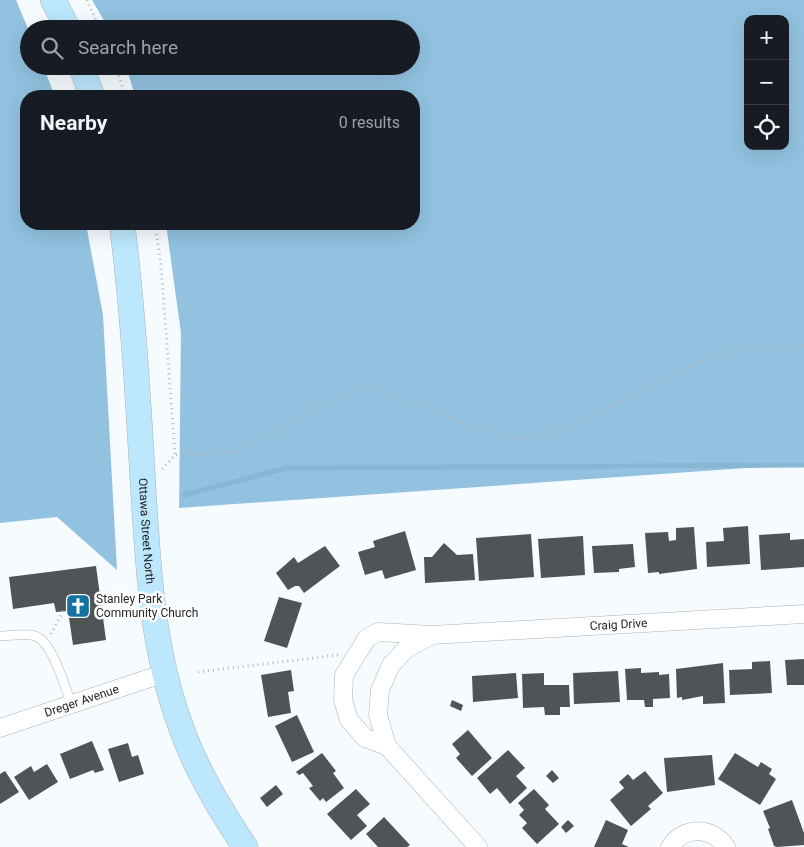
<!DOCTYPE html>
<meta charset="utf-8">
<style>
body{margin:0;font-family:Roboto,sans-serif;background:#242831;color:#f1f3f6}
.controls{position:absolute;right:15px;top:15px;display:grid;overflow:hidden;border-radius:10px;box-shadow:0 5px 20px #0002}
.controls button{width:45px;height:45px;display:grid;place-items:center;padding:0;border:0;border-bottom:1px solid #363941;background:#171b24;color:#f1f3f6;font:25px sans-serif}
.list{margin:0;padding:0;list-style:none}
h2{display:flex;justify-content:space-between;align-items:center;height:65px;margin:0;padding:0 20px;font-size:21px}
h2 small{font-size:16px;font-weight:400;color:#9ea1a6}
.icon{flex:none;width:28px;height:28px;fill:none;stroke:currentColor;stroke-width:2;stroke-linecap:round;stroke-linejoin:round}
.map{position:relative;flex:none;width:804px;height:847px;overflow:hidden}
.search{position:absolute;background:#171b24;box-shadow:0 5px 20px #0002;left:20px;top:20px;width:400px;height:55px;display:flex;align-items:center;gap:12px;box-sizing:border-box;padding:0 18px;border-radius:28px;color:#9ea1a6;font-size:19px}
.panel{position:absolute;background:#171b24;box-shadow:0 5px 20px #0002;left:20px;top:90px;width:400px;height:140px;border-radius:20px}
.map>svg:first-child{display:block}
</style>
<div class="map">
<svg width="804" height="847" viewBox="0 0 804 847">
<rect width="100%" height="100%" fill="#f6fbff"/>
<!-- forest -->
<g fill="#92c2e0" fill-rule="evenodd">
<path d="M0 0H16L29 31V66H43L55 96H26V224H86L103 315 117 570 57 517 0 523Z"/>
<path d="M92 0H804V464L179 508 181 333 166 224H414V96H135L126 66H411V29H109ZM748 19H785V146H748Z"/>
</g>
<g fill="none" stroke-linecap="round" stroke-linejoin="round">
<!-- stream -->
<path stroke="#87b7d5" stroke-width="5" d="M184 495 287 468 804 465"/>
</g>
<!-- building -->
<g fill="#4f5457">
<path d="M748 526 750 564 707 567 706 542 724 541 723 528Z"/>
<path d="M694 527 697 569 659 574V572L648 573 645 533 668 532 669 541 676 540V528Z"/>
<path d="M405 531 416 570 385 579 382 570 365 575 358 552 375 547 373 541Z"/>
<path d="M790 533V540L804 539V567L761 570 759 535Z"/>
<path d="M531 534 534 577 479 581 476 538Z"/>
<path d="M583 536 585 575 541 578 538 539Z"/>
<path d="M444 543 457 555 473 554 475 580 425 583 424 557H432Z"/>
<path d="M633 544 635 567 619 569V572L594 573 592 546Z"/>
<path d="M325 546 340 566 304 593 299 586H295L288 590 276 573 294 557 298 563Z"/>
<path d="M96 566 106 640 73 645 68 611 56 612 54 603 13 609 9 577Z"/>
<path d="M279 597 302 603 287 648 264 641Z"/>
<path d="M804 659V685H787L785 660Z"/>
<path d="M770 661 772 693 730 695 729 670 752 669V662Z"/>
<path d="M723 663 725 703 703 704V696L682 700V697L677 698 676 669Z"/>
<path d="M641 668V673L659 672V675L669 674 670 698 653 699V707H645L644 700H627L625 669Z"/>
<path d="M291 670 294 691 288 692 291 713 268 717 261 675Z"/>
<path d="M618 671 620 702 574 704 573 673Z"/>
<path d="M516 673 518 698 473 702 472 676Z"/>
<path d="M544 673V685H569L570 707H560V715H545L544 707 523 708 522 674Z"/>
<path d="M452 700 463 705 461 711 450 706Z"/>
<path d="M297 715 314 752 292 762 275 726Z"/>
<path d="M468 730 492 758 472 776 456 758 460 754 452 744Z"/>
<path d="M92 741 104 770 95 773 93 770 70 779 60 754Z"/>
<path d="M128 743 132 757 138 755 144 774 119 782 108 749Z"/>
<path d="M508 750 525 768 516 776 527 788 510 804 497 788 490 794 477 778Z"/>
<path d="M322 753 336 771 333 773 344 788 326 802 323 798 320 801 309 788 313 786 303 773 299 775 296 772Z"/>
<path d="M735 753 758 767 761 762 772 769 769 774 776 779 760 805 718 779Z"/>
<path d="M712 755 715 785 667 792 664 758Z"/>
<path d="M47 764 58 782 29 800 14 777 31 766 34 772Z"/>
<path d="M552 770 559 778 553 783 546 776Z"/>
<path d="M5 771 19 792 0 804V774Z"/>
<path d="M645 771 663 793 648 806 651 809 631 826 610 800 624 788 619 782 628 774 633 780Z"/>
<path d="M276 785 283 794 267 807 260 798Z"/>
<path d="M356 789 370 804 357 815 367 826 351 840 327 814Z"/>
<path d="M534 789 549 805 545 809 559 824 537 844 522 828 527 823 519 815 524 810 518 803Z"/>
<path d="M792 800 804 833V845L777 847 774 846 768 829 770 828 763 811Z"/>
<path d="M384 817 410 845 407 847H378L366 834Z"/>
<path d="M568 820 574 826 566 833 561 827Z"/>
<path d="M606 820 628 830 622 844 629 847H594Z"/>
</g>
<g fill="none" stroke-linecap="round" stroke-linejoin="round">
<defs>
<path id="lane" d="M0 636C10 636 25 633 35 636 52 641 65 687 71 703"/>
<g id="street">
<path id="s1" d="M0 728 165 673"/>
<path d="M387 746 365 738 349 720 343 700 344 675 367 638 378 632 432 635"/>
<path id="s2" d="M478 847 387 746 378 715 380 690 391 665 406 649 432 635 804 614"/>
<path d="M670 847C684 826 712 826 726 847"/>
</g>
<g id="secondary">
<path d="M53 0 68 29"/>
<path d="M81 66 92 96"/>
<path id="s3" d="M122 224C133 310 138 397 143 484 148 567 152 649 181 727 196 770 220 809 245 847"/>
</g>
</defs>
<!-- lane casing -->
<use href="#lane" stroke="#adb2b5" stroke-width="10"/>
<!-- street casing -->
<use href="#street" stroke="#adb2b5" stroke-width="19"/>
<!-- secondary casing -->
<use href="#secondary" stroke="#adb2b5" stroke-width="26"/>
<!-- path -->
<g stroke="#b5b9bc" stroke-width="3" stroke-dasharray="1 4" stroke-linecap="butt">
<path d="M87 0 100 29"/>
<path d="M116 66 125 96"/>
<path d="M155 224 161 265 175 455"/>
<path d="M162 469 175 455 237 452 279 431 316 406 368 385 468 426 518 439 575 427 675 372 716 354 757 347 804 346"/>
<path d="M51 634 63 611"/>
<path d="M198 672 338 655"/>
</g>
<!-- lane -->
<use href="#lane" stroke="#fff" stroke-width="9"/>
<!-- street -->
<use href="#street" stroke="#fff" stroke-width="18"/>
<!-- secondary -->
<use href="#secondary" stroke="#bce7fc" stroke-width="25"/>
</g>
<!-- icons -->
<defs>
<symbol id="church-square" viewBox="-11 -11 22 22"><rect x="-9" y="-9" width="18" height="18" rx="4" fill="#1472a0" stroke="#fff"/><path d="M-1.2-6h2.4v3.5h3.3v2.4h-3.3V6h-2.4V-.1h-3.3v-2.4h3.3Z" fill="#fff"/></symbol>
</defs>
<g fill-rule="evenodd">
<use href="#church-square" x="64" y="592" width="28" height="28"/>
</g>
<g text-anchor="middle" stroke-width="5" stroke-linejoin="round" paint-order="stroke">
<!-- street labels -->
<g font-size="12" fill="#242628" stroke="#fff">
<text dy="4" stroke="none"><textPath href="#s3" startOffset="308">Ottawa Street North</textPath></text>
<text dy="4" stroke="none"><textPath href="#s2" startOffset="459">Craig Drive</textPath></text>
<text dy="4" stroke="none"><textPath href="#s1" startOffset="86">Dreger Avenue</textPath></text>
</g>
<!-- poi labels -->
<g font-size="12" fill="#242628" stroke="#fff" text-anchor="start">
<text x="96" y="603">Stanley Park<tspan x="96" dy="14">Community Church</tspan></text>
</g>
</g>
</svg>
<div class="controls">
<button>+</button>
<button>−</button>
<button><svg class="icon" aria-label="locate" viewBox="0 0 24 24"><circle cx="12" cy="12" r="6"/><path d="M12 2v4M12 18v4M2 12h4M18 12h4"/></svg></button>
</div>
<div class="search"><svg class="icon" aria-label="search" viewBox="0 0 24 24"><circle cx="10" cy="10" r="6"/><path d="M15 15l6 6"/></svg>Search here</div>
<section class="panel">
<h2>Nearby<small>0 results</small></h2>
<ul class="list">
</ul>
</section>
</div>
